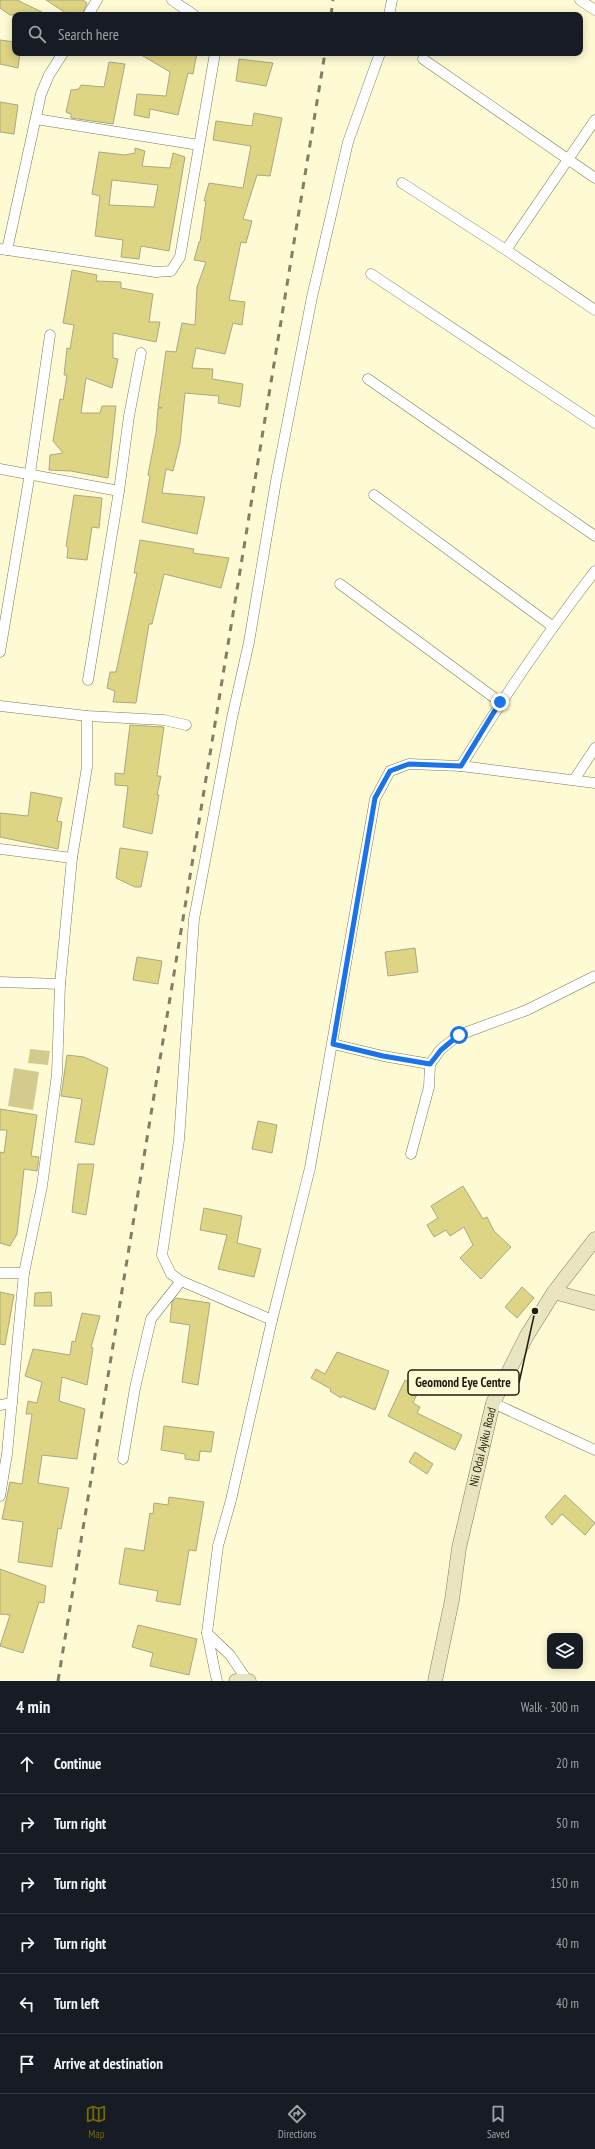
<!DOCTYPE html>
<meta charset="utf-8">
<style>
body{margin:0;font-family:"PT Sans Narrow",sans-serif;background:#20242c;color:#f1f3f6}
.controls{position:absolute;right:12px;bottom:12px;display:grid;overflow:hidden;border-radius:8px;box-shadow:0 2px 10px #0003}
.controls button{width:36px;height:36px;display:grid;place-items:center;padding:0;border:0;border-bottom:1px solid #363941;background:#171b24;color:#f1f3f6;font:20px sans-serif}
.stop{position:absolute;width:12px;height:12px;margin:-9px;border:3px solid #1a73e8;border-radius:50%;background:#fff}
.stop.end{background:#1a73e8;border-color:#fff;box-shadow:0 1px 4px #0008}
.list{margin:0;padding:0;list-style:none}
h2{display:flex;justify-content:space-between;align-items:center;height:52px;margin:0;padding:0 16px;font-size:17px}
h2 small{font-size:13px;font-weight:400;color:#9ea1a6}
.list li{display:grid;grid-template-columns:26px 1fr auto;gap:12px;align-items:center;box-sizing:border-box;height:60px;padding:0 16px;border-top:1px solid #363941}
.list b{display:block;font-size:15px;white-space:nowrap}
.list em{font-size:13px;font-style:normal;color:#9ea1a6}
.icon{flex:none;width:22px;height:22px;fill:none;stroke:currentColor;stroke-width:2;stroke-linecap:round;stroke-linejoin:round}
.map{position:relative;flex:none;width:595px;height:1681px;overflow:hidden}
.search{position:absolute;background:#171b24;box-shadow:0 2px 10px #0003;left:12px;right:12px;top:12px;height:44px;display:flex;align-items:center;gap:10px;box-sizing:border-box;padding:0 14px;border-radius:8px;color:#9ea1a6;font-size:15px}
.sheet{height:412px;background:#171b24}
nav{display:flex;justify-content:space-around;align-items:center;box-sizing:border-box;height:56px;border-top:1px solid #363941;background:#171b24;font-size:11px;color:#9ea1a6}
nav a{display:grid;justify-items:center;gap:2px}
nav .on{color:#746901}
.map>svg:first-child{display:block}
</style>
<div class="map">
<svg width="595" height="1681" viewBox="0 0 595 1681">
<rect width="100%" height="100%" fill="#fdfad4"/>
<!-- green -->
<g fill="#d2cb8d">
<path d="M30 1049 50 1051 48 1065 28 1063Z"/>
<path d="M14 1068 39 1072 33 1110 8 1106Z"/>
</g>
<!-- building -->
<g fill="#ddd484" stroke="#aba784" fill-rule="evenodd">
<path d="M0 0H17L48 15H10L0 8Z"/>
<path d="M46 0H83L87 3 82 15H69Z"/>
<path d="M0 40 15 42V53H20L18 68 0 64Z"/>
<path d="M138 53H197L193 74 188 73 178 115 150 109 149 118 134 115 137 94 166 96 170 72Z"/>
<path d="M239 59 273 63 266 86 236 81Z"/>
<path d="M109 62 125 64 113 124 71 118V114L66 112 71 90 79 89 81 85 104 87Z"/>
<path d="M0 102 18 105 14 134 0 132Z"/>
<path d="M254 113 282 118 270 176 257 175 243 219 252 221 246 243 241 242 229 300 245 302 242 325 233 323 225 354 196 348 192 368 213 369 212 379 243 384 240 407 218 403 219 396 185 393 180 443 173 471 166 469 162 493 205 497 197 534 142 522 150 476 148 475 156 433 158 408H162L158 407 166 351 176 352 182 323 195 325 197 287 206 262 194 260 199 242H200L206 201H204L209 183 243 188 251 146 213 140 216 121 252 126Z"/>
<path d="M135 148 145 151 142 166 170 168 173 153 185 157 169 251 141 246 139 259 121 257 123 240 95 236 100 196 92 194 99 152 125 155 135 153ZM112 180 158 185 154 207 109 205Z"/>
<path d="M72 270 97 275 96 281 121 282V288L153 294 149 322H160L156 342 113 333V358L118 359 112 388 86 378 81 413H100L102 406H116L108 478 71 471 49 470 50 455 63 453 53 441 60 399 63 400 67 375H64L67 348 70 349 74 325 63 323Z"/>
<path d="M74 495 102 498 99 528 92 527 87 560 67 558 68 548 66 546Z"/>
<path d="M140 540 194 549 193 553 229 558 221 588 164 574 152 624H149L136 703 113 702 115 691 107 688 110 672H116L137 573H134Z"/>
<path d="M130 725 164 727 157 776H161L157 795H159L152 834 123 827 128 786 115 785V773L124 774Z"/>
<path d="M31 792 62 798 57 821 62 822 58 849 0 837V813L28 816Z"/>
<path d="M120 848 148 852 141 887H135L116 878Z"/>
<path d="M415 948 418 972 388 976 385 952Z"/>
<path d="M137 957 162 961 158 984 133 980Z"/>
<path d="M67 1055 84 1057 108 1068 94 1145 75 1142 82 1099 61 1096Z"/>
<path d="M0 1109 37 1115 31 1156 39 1157 37 1171 24 1169 17 1234 10 1246 0 1243V1152L4 1153 7 1130H0Z"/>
<path d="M258 1121 277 1125 272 1153 252 1149Z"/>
<path d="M78 1164H94L86 1215 72 1212Z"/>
<path d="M463 1186 483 1219 487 1217 494 1231 511 1247 481 1279 460 1258 473 1245 464 1227 450 1236 446 1230 434 1237 427 1225 438 1218 431 1206Z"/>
<path d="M204 1208 242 1216 237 1243 261 1249 254 1277 218 1269 227 1235 200 1230Z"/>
<path d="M522 1287 534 1298 517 1318 505 1307Z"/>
<path d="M0 1292 14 1295 5 1345 0 1344Z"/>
<path d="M51 1292 52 1306H34L35 1293Z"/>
<path d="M176 1298 210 1303 198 1385 182 1382 190 1325 170 1322 172 1302Z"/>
<path d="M82 1313 100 1316 91 1347 93 1348 87 1385 62 1377 59 1401 85 1409 77 1459 42 1455 38 1483 69 1488 61 1529 58 1528 52 1567 18 1562 23 1522 2 1519 10 1482 22 1484 32 1414H26L28 1401 37 1403 42 1382 25 1376 33 1349 70 1355 72 1341 75 1342Z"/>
<path d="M337 1352 389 1371 375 1410 342 1396 341 1398 330 1391 331 1389 311 1378 316 1369 325 1374Z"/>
<path d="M405 1380 420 1387 413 1403 420 1407 417 1413 462 1435 455 1450 388 1416Z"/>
<path d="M164 1426 214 1432 211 1452 200 1451 199 1461 185 1459V1454L161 1450Z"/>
<path d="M415 1452 433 1464 427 1474 409 1462Z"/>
<path d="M565 1495 595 1523 585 1535 562 1514 552 1525 545 1517Z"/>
<path d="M169 1497 204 1502 196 1551 189 1550 180 1605 156 1601 158 1591 119 1584 125 1548 144 1551 150 1513 153 1514 154 1503 168 1505Z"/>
<path d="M0 1569 46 1586 44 1603 39 1602 23 1653 0 1646 10 1615 0 1614Z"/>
<path d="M138 1625 197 1639 189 1675 150 1666 153 1653 132 1647Z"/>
</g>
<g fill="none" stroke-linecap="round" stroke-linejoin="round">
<defs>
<g id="street">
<path d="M172 0 194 15"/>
<path d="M580 0 595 10"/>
<path d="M88 15 97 0"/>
<path d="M389 15 392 0"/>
<path d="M423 59 595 178"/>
<path d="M36 119 199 145"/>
<path d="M402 183 506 250 595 310"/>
<path d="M0 249 156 272 171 271 180 257 215 53"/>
<path d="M7 250 41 94 49 75 63 53"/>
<path d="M506 250 595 120"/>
<path d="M371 274 595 423"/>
<path d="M368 379 595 536"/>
<path d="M0 469 119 491"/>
<path d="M374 495 552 626"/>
<path d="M340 584 500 702"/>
<path d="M0 652 30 473 50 335"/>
<path d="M88 680 119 491 129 416 141 353"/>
<path d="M0 706 87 716 164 720 186 725"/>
<path d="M461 766C503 698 547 633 595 571"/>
<path d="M574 780 595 748"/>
<path d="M0 849 72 858"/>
<path d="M0 982 60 984"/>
<path d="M333 1044 383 1056 430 1064"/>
<path d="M411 1154 429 1087 430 1064 441 1049 459 1035 527 1010 595 976"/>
<path d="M0 1273H24"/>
<path d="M272 1320 181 1281 171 1274 162 1255 179 1140 194 919 232 718 249 642 276 481 312 297 348 142 380 53"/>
<path d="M493 1403 595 1450"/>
<path d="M0 1405 12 1403"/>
<path d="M123 1459 135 1388 151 1319 181 1281"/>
<path d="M0 1496 7 1454 24 1273 42 1186 57 1074 60 984 72 858 87 767V716"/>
<path d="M207 1633 230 1655 247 1680"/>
<path d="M217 1681 207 1633 218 1546 231 1500 272 1320 310 1168 375 799 390 771 409 764 461 766 595 783"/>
</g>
<g id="secondary">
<path d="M554 1292 595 1303"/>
<path d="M236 1681H249"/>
<path id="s1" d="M435 1681 452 1600 459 1548 493 1403 526 1337 554 1292 595 1239"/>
</g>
</defs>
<!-- street casing -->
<use href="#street" stroke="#7f7b59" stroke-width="11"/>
<!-- secondary casing -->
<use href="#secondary" stroke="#7f7b59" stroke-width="15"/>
<!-- street -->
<use href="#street" stroke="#fff" stroke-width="10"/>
<!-- secondary -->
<use href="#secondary" stroke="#e9e5c0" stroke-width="14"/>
<!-- rail -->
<g stroke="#817e66" stroke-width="3" stroke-dasharray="7 7" stroke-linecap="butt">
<path d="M331 15 333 0"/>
<path d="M58 1681 325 53"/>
</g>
</g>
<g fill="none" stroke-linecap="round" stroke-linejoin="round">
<!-- route -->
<path stroke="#1a73e8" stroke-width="5" d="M459 1035 441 1050 430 1064 383 1056 333 1044 375 798 390 771 409 764 461 766 500 702"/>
</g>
<g text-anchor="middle" stroke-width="4" stroke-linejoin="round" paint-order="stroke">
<!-- street labels -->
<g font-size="12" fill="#1f1d10" stroke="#fdfad4">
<text dy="4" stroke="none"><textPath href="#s1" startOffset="239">Nii Odai Ayiku Road</textPath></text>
</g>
</g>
<!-- callouts -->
<path fill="none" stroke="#1f1d10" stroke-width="1.5" d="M535 1311L519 1383"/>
<circle fill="#1f1d10" stroke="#fdfad4" stroke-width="1.5" cx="535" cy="1311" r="4"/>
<rect fill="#fdfad4" stroke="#1f1d10" stroke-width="1.5" x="408" y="1370" width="111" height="25" rx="4"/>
<g font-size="13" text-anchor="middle" font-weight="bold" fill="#1f1d10">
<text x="463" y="1387">Geomond Eye Centre</text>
</g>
</svg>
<div class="controls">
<button><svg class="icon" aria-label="layers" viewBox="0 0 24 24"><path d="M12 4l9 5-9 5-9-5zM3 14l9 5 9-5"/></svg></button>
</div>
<div class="stop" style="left:459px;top:1035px"></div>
<div class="stop end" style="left:500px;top:702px"></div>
<div class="search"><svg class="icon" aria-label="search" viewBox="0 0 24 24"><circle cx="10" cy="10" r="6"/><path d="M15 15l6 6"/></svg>Search here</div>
</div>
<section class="sheet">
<h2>4 min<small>Walk · 300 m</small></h2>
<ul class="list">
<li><svg class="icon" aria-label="ahead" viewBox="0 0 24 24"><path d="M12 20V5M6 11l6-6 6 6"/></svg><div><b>Continue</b></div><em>20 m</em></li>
<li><svg class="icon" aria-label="right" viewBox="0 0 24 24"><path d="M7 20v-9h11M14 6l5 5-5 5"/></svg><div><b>Turn right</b></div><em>50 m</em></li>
<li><svg class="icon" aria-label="right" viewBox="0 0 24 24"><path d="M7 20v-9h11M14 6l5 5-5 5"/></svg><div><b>Turn right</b></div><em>150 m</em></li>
<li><svg class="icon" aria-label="right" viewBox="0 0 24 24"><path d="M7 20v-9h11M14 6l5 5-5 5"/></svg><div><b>Turn right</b></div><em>40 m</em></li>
<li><svg class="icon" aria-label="left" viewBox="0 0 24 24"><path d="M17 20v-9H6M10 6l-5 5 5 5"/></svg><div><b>Turn left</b></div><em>40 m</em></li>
<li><svg class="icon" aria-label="arrive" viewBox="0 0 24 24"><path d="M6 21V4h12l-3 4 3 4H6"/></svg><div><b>Arrive at destination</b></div></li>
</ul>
</section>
<nav>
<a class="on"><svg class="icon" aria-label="map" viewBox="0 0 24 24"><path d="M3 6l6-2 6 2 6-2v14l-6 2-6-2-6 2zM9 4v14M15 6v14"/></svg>Map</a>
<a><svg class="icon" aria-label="directions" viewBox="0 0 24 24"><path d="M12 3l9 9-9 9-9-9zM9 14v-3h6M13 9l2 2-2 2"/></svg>Directions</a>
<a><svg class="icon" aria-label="saved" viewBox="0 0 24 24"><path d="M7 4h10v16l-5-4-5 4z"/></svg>Saved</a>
</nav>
